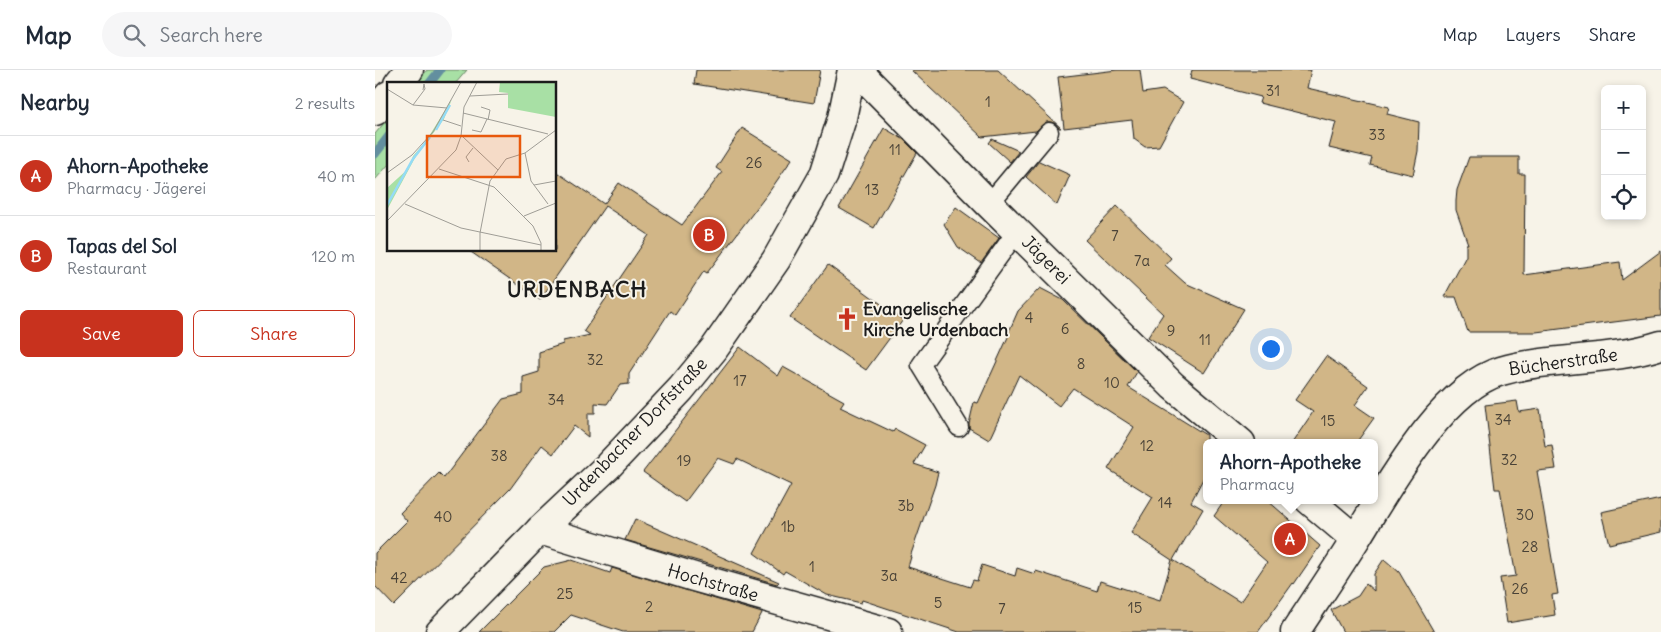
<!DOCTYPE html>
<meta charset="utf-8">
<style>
body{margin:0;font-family:Delius,sans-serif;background:#f6f6f7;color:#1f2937}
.controls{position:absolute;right:15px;top:15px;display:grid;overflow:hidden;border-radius:8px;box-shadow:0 2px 8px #0003}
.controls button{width:45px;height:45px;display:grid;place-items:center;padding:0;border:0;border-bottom:1px solid #e0e1e3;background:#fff;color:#1f2937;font:25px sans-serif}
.you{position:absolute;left:895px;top:278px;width:18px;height:18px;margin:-12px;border:4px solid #fff;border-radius:50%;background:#1a73e8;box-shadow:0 0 0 8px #1a73e833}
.badge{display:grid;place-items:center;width:32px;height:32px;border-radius:50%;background:#c8321e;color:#fff;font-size:16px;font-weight:700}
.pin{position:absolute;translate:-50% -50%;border:2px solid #fff;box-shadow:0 1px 5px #0006}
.popup{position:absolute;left:828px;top:369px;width:175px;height:65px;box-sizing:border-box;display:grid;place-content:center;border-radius:8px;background:#fff;filter:drop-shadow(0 1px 4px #0005);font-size:16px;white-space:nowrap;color:#747a83}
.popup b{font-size:19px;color:#1f2937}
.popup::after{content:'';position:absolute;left:50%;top:100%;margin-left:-10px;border:10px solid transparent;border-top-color:#fff}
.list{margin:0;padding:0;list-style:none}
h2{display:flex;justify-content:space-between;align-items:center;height:65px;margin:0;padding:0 20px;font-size:21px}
h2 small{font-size:16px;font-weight:400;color:#747a83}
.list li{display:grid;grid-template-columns:32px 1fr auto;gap:15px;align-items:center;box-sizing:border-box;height:80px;padding:0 20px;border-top:1px solid #e0e1e3}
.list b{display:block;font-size:19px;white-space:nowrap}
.list p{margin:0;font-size:16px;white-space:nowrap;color:#747a83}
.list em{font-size:16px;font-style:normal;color:#747a83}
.actions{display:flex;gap:10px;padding:15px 20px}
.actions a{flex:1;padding:11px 0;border:1px solid #c8321e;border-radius:8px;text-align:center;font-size:18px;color:#c8321e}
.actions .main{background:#c8321e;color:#fff}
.icon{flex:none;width:28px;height:28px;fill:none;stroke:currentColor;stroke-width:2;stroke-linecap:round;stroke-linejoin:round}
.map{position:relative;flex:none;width:1286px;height:562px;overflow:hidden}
header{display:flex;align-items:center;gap:30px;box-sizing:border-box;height:70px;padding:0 25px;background:#fff;border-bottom:1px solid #e0e1e3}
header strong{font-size:24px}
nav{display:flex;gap:28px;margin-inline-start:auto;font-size:18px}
.search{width:350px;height:45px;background:#f6f6f7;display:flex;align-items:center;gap:12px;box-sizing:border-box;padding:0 18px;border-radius:28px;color:#747a83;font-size:19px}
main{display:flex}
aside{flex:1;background:#fff}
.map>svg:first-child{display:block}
</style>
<header>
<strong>Map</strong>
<div class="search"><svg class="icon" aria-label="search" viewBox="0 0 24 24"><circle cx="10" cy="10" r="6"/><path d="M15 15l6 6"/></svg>Search here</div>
<nav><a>Map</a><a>Layers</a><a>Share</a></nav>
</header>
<main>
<aside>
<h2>Nearby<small>2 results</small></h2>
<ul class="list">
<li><span class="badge">A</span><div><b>Ahorn-Apotheke</b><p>Pharmacy · Jägerei</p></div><em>40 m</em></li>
<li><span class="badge">B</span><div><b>Tapas del Sol</b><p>Restaurant</p></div><em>120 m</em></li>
</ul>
<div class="actions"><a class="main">Save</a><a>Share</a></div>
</aside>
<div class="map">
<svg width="1286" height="562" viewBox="0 0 1286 562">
<rect width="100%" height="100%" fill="#f7f3e8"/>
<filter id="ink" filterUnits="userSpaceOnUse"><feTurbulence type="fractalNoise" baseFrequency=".02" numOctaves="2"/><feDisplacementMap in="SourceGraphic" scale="10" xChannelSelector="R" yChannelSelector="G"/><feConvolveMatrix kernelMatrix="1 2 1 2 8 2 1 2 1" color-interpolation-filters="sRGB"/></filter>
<g filter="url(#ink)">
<!-- green -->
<g fill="#a8e0a5" stroke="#627e60">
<path d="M52 0H92L80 14H41Z"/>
<path d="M14 47V94L0 110V64Z"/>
</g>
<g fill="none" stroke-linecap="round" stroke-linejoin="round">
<!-- stream -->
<g stroke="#648f9f" stroke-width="9">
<path d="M54 14 65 0"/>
<path d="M0 84 14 66"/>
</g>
</g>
<!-- building -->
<g fill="#d1b687" stroke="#1c1c1c">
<path d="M321 0H445L439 33 319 14Z"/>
<path d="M536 0H623L686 58H684L681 54 676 52H671L661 61 607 67Z"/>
<path d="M742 0H765L768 23 788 20 808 32 784 76 770 77 759 69 757 50 689 58 683 7Z"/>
<path d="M817 0H936L932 18 1014 37 1012 44 1044 52 1043 81 1038 105 995 95 997 88 954 78 961 52 884 33 886 27 815 9Z"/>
<path d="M367 58 417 89 394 122 332 203 329 201 300 245 295 241 254 304V314L245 315 232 334 220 333V343H213V367L199 356 178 384 167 375 135 419 19 536 0 516V483L32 451 25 443 64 403 69 408 128 329 148 324V307L164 302V282L188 274V271L215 265 209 261 274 165 230 136 165 230 93 180H180V101L229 134 244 113 307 155 347 102 341 98Z"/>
<path d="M509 58 528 69 542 83 499 158 464 138Z"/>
<path d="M617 69 644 81 635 92 614 73Z"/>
<path d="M1094 87H1144V104H1150L1149 205 1245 192 1247 210 1286 181V246L1161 262H1093L1081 227H1069L1091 186V174H1093L1081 140V131L1082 120Z"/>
<path d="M664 91 695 105 682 135 651 107Z"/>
<path d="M742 136 796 188 790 195 810 213 869 239 829 303 773 267 788 244 710 170Z"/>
<path d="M581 137 624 168 606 193 583 177 569 154Z"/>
<path d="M453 195 528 250 491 300 415 248Z"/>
<path d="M665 218 688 230 762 302 753 317 831 365V403L816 432 828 439 798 490 865 532 892 492 839 446 850 430H892L945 476 919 514 918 513 883 562H584L487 530 486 533 452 525 410 501 408 504 379 483 416 415 362 389 359 394 343 388 310 432 268 402 365 277 403 306 408 297 469 331 465 337 518 362 520 359 550 375 539 394 563 402 560 415 535 487H536L533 497 595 517 598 510 602 511 607 495 640 506 642 498 660 504 661 501 722 521 725 511 785 530 797 490 756 463 778 427 733 399 759 357 698 318 684 336 644 305 614 370 594 358V354L599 332 603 333 633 267 632 266 643 241Z"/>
<path d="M951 286 993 316 980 335 999 348 981 373H917L938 342 920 330Z"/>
<path d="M1142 331 1144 342 1165 339 1170 376 1177 375 1181 399 1162 401 1183 524 1177 525 1180 545 1132 553 1125 508 1141 506 1125 419H1120L1110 335Z"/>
<path d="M1286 429V462L1234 474 1226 442Z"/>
<path d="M260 449 404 512 402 514 250 470Z"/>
<path d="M1009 489 1024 502 1059 562H968L956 540 983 526 991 514 999 521V504Z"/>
<path d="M197 490 235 503 237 498 387 543 377 562H248L196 545 179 562H104L169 497Z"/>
</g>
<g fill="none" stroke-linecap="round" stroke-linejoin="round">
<defs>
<g id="service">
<path d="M614 134 674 62"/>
<path d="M584 357 546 295 642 161"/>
</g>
<g id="minor">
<path d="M482 0 614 134 798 316 866 373"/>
<path d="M23 14 34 0"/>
<path d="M0 41 14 25"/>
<path d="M934 430 980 469"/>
<path d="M165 460 319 507 513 562"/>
<path d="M65 562 165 460 233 396 306 319 339 279 401 190 449 105 467 48 477 0"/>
<path d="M920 562C941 530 962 499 982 467 1013 417 1067 318 1126 301 1178 286 1234 292 1286 275"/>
</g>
</defs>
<!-- service casing -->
<use href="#service" stroke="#1c1c1c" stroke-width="21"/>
<!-- minor casing -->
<use href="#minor" stroke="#1c1c1c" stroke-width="31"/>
<!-- service -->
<use href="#service" stroke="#f7f3e8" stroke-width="18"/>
<!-- minor -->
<use href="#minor" stroke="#f7f3e8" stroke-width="28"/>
</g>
</g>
<!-- icons -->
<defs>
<symbol id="church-bare" viewBox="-9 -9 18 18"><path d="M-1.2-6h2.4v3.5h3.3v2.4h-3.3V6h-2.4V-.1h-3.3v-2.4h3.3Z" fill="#c8321e" stroke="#f7f3e8" stroke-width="2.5" paint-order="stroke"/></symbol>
</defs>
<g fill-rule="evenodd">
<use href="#church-bare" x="456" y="233" width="32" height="32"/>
</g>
<g text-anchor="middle" stroke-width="4" stroke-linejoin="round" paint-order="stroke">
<!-- number labels -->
<g font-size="15" fill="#494237">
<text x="898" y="26">31</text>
<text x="613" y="37">1</text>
<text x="1002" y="70">33</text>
<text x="520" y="85">11</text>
<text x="379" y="98">26</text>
<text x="497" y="125">13</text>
<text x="740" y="171">7</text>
<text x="767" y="196">7a</text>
<text x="654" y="253">4</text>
<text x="690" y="264">6</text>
<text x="796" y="266">9</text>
<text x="830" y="275">11</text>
<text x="220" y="295">32</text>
<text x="706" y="299">8</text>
<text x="365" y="316">17</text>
<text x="737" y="318">10</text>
<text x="181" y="335">34</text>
<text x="1128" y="355">34</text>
<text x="953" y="356">15</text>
<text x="772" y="381">12</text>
<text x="124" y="391">38</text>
<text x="1134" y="395">32</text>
<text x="309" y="396">19</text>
<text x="790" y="438">14</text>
<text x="531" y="441">3b</text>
<text x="1150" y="450">30</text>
<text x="68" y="452">40</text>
<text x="413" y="462">1b</text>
<text x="1155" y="482">28</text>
<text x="437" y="502">1</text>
<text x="514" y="511">3a</text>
<text x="24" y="513">42</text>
<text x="1145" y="524">26</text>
<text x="190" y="529">25</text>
<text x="563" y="538">5</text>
<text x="274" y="542">2</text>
<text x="760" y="543">15</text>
<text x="627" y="544">7</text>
</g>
<!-- street labels -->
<g font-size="18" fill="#1c1c1c" stroke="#f7f3e8">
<text transform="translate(671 190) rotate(45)" y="6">Jägerei</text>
<text transform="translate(1188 292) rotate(-8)" y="6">Bücherstraße</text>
<text transform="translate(260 362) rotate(-46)" y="6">Urdenbacher Dorfstraße</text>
<text transform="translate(338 513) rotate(16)" y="6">Hochstraße</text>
</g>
<!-- poi labels -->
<g font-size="18" font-weight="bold" fill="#1c1c1c" stroke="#f7f3e8" text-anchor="start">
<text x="488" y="245">Evangelische<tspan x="488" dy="21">Kirche Urdenbach</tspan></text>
</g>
<!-- district labels -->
<g font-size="22" font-weight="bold" letter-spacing="1" fill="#1c1c1c" stroke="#f7f3e8">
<text x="202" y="227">URDENBACH</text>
</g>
</g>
<!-- overview -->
<g transform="translate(12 12)">
<rect width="169" height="169" fill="#f7f3e8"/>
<path d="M113 0H169V35L121 26V11L112 10ZM65 17 57 37 29 74 0 128V106L22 86 26 74 39 59Z" fill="#a8e0a5"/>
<path fill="none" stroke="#94dbf6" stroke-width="2.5" d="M49 48 63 23M0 123 26 77 43 55"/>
<path fill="none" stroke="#9f9d96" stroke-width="1" d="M0 7 26 23 60 26M83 14 121 12M26 23 38 7 37 2 36 8M94 25 103 28 101 38M76 31 161 52M56 38 74 44M85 48 94 50 100 37M75 54 111 88M138 71 144 99 161 122M82 80 79 75 86 66M52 87 107 105 146 144 154 161V169M0 91 25 73 46 50 74 0M147 103 169 99M18 122 74 146 154 163M137 134 169 121M0 139 69 68 74 54 77 25 90 0M93 169V151L103 99 119 77 138 71 169 48"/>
<path fill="#e8590c" fill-opacity="0.15" stroke="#e8590c" stroke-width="2.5" d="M40 54H133V95H40Z"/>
<rect width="169" height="169" fill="none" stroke="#1c1c1c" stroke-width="2.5"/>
</g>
</svg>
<div class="controls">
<button>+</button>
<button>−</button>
<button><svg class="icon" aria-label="locate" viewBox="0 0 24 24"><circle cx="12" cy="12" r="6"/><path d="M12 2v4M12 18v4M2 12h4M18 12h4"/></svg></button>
</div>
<div class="you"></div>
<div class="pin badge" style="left:915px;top:469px">A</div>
<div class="popup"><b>Ahorn-Apotheke</b>Pharmacy</div>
<div class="pin badge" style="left:334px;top:165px">B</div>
</div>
</main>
